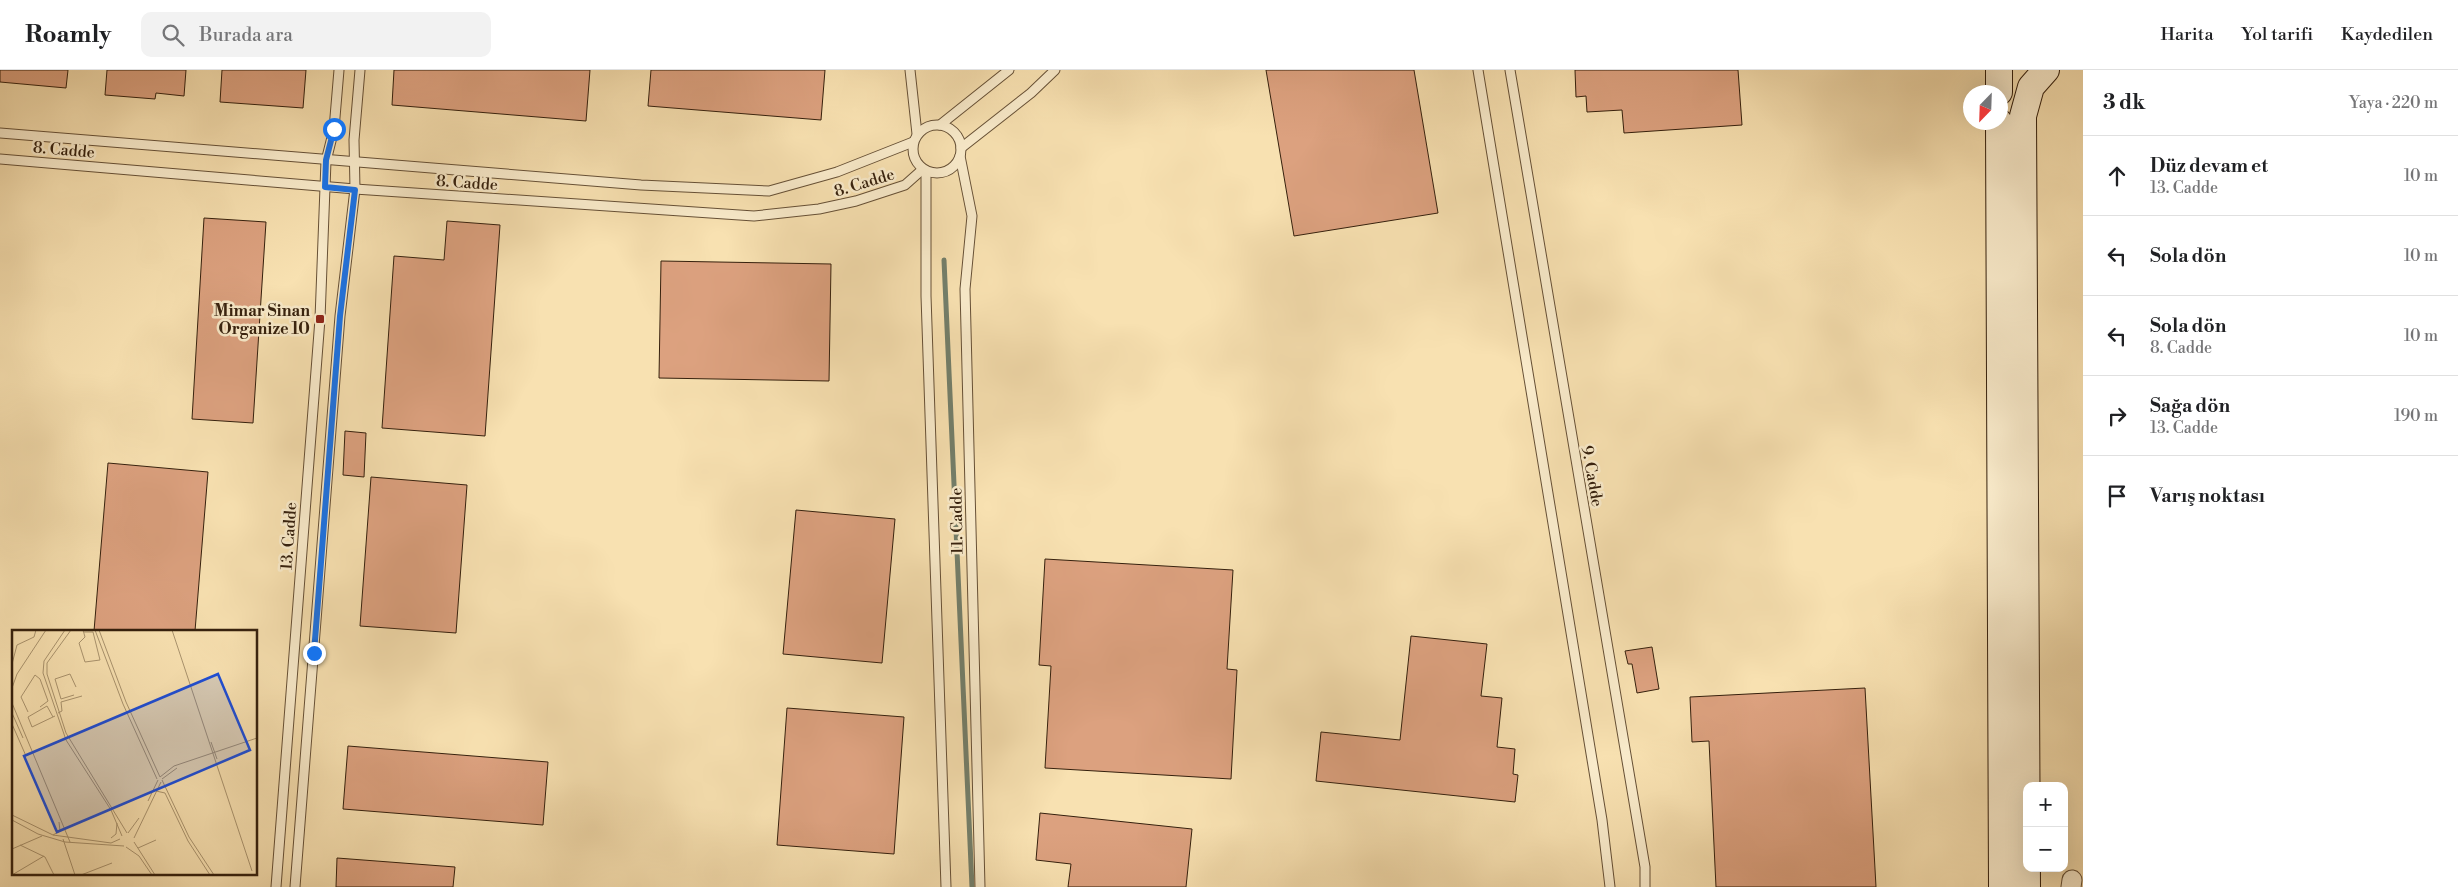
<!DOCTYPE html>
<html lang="tr">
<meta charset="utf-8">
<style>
body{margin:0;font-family:"Libre Bodoni",serif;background:#f2f2f2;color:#202124}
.controls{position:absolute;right:15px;bottom:15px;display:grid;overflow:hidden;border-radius:10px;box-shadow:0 5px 20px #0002}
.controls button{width:45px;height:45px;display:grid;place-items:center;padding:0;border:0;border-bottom:1px solid #e0e0e0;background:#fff;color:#202124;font:25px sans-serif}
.compass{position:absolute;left:1963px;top:15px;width:45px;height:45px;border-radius:50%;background:#fff;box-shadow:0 5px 20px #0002;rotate:203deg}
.stop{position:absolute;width:15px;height:15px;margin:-11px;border:4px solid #1a73e8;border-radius:50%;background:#fff}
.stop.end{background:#1a73e8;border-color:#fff;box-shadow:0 1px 5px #0008}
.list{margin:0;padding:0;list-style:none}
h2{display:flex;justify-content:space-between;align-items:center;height:65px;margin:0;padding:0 20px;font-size:21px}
h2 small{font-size:16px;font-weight:400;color:#757577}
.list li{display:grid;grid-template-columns:32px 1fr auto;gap:15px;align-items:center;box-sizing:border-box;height:80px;padding:0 20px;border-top:1px solid #e0e0e0}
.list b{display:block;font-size:19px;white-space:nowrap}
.list p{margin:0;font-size:16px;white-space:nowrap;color:#757577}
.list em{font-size:16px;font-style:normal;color:#757577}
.icon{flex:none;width:28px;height:28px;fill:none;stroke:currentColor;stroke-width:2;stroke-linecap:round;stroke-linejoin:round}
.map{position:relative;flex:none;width:2083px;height:817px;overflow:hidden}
header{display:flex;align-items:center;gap:30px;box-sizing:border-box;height:70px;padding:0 25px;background:#fff;border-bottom:1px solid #e0e0e0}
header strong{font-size:24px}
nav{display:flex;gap:28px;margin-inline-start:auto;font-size:18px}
.search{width:350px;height:45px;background:#f2f2f2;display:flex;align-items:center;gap:12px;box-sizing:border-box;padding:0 18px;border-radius:10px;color:#757577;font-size:19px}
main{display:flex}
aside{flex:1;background:#fff}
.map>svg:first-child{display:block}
</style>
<header>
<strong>Roamly</strong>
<div class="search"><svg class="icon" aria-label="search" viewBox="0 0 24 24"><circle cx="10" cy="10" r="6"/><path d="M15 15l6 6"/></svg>Burada ara</div>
<nav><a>Harita</a><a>Yol tarifi</a><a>Kaydedilen</a></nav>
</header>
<main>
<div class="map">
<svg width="2083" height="817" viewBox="0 0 2083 817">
<rect width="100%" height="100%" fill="#f8e1b1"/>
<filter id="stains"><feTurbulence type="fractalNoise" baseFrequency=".004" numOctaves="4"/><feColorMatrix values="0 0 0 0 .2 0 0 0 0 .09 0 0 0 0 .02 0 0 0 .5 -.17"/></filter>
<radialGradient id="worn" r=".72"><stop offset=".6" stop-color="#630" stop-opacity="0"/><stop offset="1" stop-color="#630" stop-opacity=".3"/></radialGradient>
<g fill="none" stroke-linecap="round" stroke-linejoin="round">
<!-- stream -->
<path stroke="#737f6b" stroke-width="5" d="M944 190 972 817"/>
</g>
<!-- building -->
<g fill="#dca17f" stroke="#35200d">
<path d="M0 0H68L66 18 0 12Z"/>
<path d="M107 0H186L184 26 156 23 155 29 105 25Z"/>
<path d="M222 0H306L303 38 220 32Z"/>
<path d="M394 0H590L586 51 392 35Z"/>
<path d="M651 0H825L821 50 648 36Z"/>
<path d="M1266 0H1414L1438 143 1294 166Z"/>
<path d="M1575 0H1738L1742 55 1624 63 1622 40 1587 42 1586 26 1576 27Z"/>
<path d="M204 148 266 152 253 353 192 349Z"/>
<path d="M447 151 500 155 485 366 382 358 394 186 444 190Z"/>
<path d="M661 191 831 194 829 311 659 308Z"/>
<path d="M345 361 366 363 364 407 343 405Z"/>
<path d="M108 393 208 402 195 561H94Z"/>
<path d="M371 407 467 415 456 563 360 556Z"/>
<path d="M796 440 895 449 882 593 783 584Z"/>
<path d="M1045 489 1233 500 1227 599 1237 600 1231 709 1045 698 1051 596 1039 595Z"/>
<path d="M1411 566 1487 574 1481 626 1502 628 1497 677 1515 679 1513 704 1518 705 1515 732 1316 711 1321 662 1400 670Z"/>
<path d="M1652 577 1659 619 1637 623 1632 594H1628L1625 581Z"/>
<path d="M1865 618 1876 817H1716L1709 671 1692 672 1690 627Z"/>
<path d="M787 638 904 647 894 784 777 775Z"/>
<path d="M348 676 548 692 543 755 343 739Z"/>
<path d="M1040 743 1192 759 1186 817H1068L1071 794 1036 790Z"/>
<path d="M337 788 455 797 453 817H336Z"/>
</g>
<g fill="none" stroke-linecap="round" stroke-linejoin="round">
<defs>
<g id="lane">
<path d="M910 0 917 64"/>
<path d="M1478 0 1602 750 1610 817"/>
<path d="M1510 0 1645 797V817"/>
<circle cx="937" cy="79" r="24"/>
<path d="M940 55 1009 0"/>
<path d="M0 63 641 115 769 121 837 102 913 72"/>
<path d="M961 78 1031 23 1055 0"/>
<path d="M960 86 972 146 965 219 980 817"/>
<path d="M0 89 355 119 754 146 819 139 856 131 905 115 923 99"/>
<path d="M926 101V226L946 817"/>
<path d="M276 817 320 249 326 91 334 59 339 0"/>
<path d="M295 817 340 246 355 119 354 70 360 0"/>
</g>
<path id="street" d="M2071 817 2072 810"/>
<g id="secondary">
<path d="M1999 0V22"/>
<path d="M1999 52 2002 817"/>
<path d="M2027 817 2023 46 2031 17 2046 0"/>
</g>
</defs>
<!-- lane casing -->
<use href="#lane" stroke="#665036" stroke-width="11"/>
<!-- street casing -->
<use href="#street" stroke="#665036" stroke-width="21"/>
<!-- secondary casing -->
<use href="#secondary" stroke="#35200d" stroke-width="28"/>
<!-- lane -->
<use href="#lane" stroke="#faeccc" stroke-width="9"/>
<!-- street -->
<use href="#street" stroke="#faeccc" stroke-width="19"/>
<!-- secondary -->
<use href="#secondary" stroke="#faeccc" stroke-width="26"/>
</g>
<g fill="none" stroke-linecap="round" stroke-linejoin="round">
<!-- route -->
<path stroke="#1a73e8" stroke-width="6" d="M314 583 340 246 355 120 325 117 326 90 334 59"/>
</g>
<!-- markers -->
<rect fill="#8f2418" stroke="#faeccc" stroke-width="2" x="315" y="244" width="10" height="10" rx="2.5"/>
<g text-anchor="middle" stroke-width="5" stroke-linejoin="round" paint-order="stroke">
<!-- street labels -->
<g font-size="16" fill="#35200d" stroke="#faeccc">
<text transform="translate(64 79) rotate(5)" y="6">8. Cadde</text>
<text transform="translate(467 112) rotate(4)" y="6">8. Cadde</text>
<text transform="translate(864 112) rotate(-17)" y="6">8. Cadde</text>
<text transform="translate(1593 406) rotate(80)" y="6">9. Cadde</text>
<text transform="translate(956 451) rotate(-91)" y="6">11. Cadde</text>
<text transform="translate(288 466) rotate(-86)" y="6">13. Cadde</text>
</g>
<!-- poi labels -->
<g font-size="16" font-weight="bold" fill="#35200d" stroke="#faeccc" text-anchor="end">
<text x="310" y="246">Mimar Sinan<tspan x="310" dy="18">Organize 10</tspan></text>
</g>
</g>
<!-- overview -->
<g transform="translate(12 560)">
<rect width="245" height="245" fill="#f8e1b1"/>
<path fill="none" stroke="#aa946f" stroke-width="1" d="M53 0 32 31 31 43 54 110 99 180 110 206M59 0 35 33V44L54 103 115 203M71 0 73 7 67 13 73 32 88 30 81 2H72M83 0 111 74 145 149M87 0 114 72 148 147M160 0 240 241M0 34 5 15 22 7 24 0M0 58 5 44 34 0M62 65 49 69 43 49 58 44 64 57M0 73 58 212M16 82 9 67 23 45 28 49 36 71 28 77M0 83 11 108M46 83 50 81 49 72 70 66M41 87 35 76 16 87 20 97 43 86M0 94 14 126M199 112 205 129M148 147 162 136 245 108M150 149 165 138M150 150 177 207 202 245M144 161 153 163 176 211 198 245M136 171 146 150M0 185 41 205 99 213 108 209M0 190 26 204 53 212 112 216M116 203 127 188M41 205 48 201 47 192M99 208 104 204 105 193M122 208 149 152M51 209 63 245M122 212 143 245M8 215 33 227 42 245M114 217 127 226 140 245M126 218 144 210M0 219 30 206M0 245 32 226M69 245 100 233"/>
<path fill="#1d4ed8" fill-opacity="0.15" stroke="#1d4ed8" stroke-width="2.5" d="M206 44 238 120 45 202 12 126Z"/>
<rect width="245" height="245" fill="none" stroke="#35200d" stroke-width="2.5"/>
</g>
<rect width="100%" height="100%" filter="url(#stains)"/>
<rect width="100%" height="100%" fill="url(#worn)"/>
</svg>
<div class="controls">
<button>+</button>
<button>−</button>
</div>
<svg class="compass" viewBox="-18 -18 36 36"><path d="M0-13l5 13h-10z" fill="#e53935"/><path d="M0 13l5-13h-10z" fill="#757577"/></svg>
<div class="stop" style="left:334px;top:59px"></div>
<div class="stop end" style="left:314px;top:583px"></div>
</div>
<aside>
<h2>3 dk<small>Yaya · 220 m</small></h2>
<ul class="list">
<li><svg class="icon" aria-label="ahead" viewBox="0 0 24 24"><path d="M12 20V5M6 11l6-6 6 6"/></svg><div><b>Düz devam et</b><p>13. Cadde</p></div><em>10 m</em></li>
<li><svg class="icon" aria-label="left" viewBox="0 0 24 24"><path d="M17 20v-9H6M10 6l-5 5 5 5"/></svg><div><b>Sola dön</b></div><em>10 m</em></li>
<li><svg class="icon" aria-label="left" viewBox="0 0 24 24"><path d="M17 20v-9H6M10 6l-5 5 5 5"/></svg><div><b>Sola dön</b><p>8. Cadde</p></div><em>10 m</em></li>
<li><svg class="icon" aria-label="right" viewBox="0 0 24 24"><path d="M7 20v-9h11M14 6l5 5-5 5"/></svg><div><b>Sağa dön</b><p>13. Cadde</p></div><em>190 m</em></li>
<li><svg class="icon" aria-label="arrive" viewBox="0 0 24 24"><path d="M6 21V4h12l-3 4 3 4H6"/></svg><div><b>Varış noktası</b></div></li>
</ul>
</aside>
</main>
